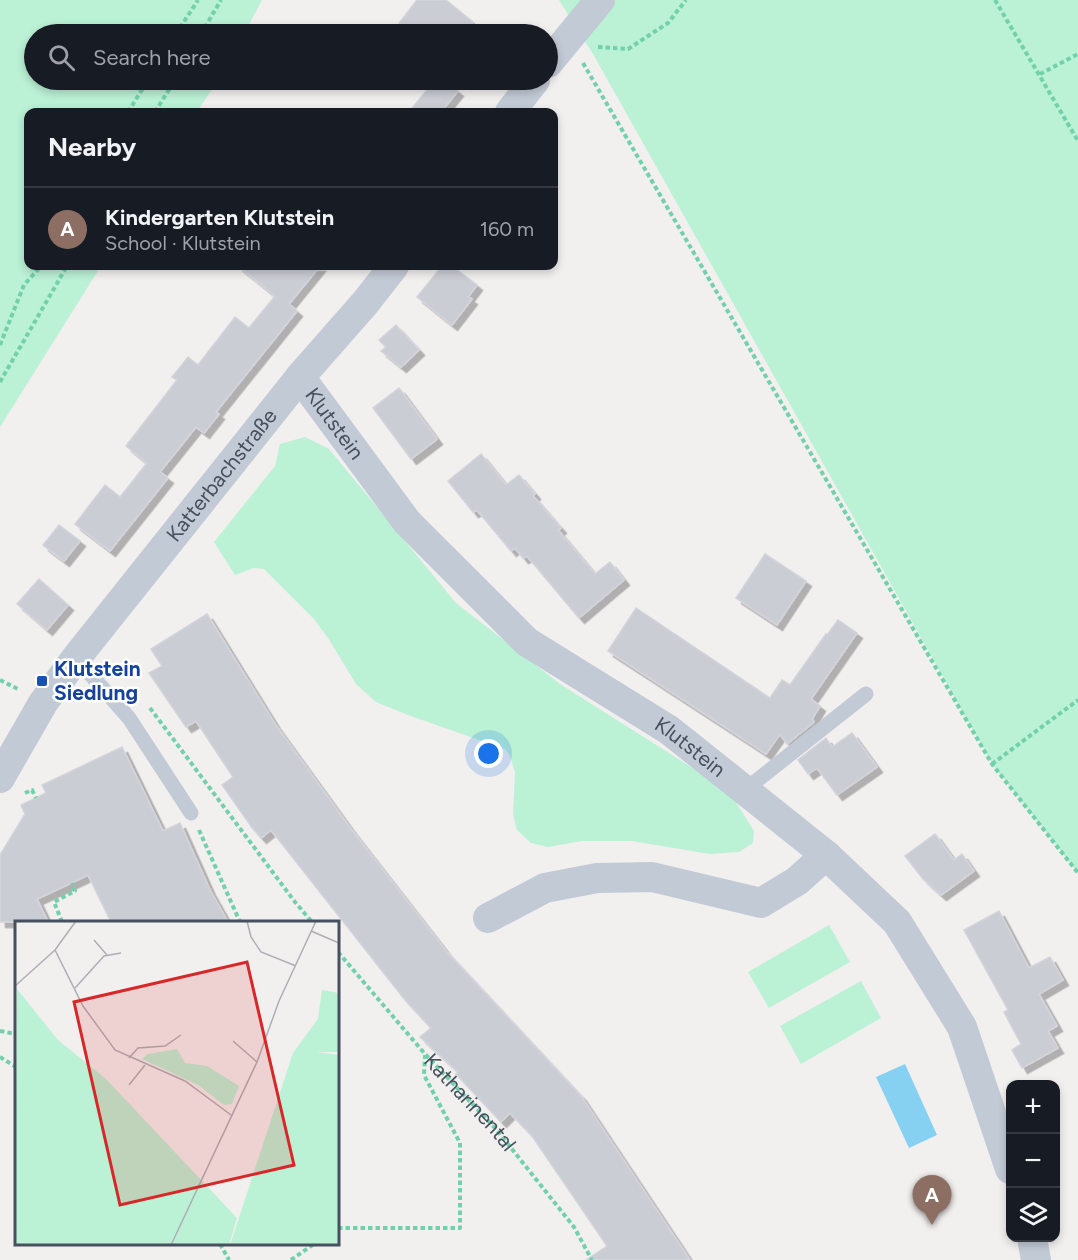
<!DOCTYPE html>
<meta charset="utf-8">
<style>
body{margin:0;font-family:Figtree,sans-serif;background:#20242c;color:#f1f3f6}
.controls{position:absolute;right:18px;bottom:18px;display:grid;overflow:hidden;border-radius:12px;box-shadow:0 3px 9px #0003}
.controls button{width:54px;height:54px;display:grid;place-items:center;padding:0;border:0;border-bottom:2px solid #363941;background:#171b24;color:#f1f3f6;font:30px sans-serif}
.you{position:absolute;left:489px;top:754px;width:21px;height:21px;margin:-15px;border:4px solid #fff;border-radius:50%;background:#1a73e8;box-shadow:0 0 0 9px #1a73e833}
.badge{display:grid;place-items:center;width:39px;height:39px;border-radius:50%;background:#0f766e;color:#fff;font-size:20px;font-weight:700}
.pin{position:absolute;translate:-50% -50px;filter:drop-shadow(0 2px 3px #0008)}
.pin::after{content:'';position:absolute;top:32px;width:21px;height:18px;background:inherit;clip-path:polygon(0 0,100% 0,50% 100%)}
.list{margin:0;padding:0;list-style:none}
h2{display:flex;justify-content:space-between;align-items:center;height:78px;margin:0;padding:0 24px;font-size:26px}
h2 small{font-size:20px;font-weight:400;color:#9ea1a6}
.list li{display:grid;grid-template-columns:39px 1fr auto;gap:18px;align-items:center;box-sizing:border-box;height:84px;padding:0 24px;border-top:2px solid #363941}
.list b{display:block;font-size:22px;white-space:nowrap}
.list p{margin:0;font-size:20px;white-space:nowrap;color:#9ea1a6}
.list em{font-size:20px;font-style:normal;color:#9ea1a6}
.icon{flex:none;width:33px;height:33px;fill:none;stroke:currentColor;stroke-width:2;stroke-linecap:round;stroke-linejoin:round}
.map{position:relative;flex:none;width:1078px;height:1260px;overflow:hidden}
.search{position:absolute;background:#171b24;box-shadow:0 3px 9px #0003;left:24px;top:24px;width:534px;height:66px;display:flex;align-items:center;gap:15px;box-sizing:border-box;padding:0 21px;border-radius:33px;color:#9ea1a6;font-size:22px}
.panel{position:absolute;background:#171b24;box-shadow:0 3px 9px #0003;left:24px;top:108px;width:534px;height:162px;border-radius:12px}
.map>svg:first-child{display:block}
</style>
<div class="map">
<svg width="1078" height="1260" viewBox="0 0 1078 1260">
<defs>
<filter id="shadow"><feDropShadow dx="5.5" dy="5.5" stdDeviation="0" flood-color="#0004"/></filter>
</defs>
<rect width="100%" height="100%" fill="#f2efef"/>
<!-- green -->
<g fill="#bbf1d5">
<path d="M0 0H262L244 34H34V80H218L197 112H28V266H101L0 427Z"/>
<path d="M559 0H1078V873L992 764 593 54Z"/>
<path d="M305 437 329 449 456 603 560 684 729 791 754 831 753 843 739 852 710 854 632 841H582L548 847 531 843 517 830 513 814 515 772 510 756 505 749 408 715 376 702 356 684 330 641 314 619 264 569 254 568 235 575 214 542 275 466 280 444Z"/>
<path d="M829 925 850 962 769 1008 748 972Z"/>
<path d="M861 981 881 1018 801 1064 780 1026Z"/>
</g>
<!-- water -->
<path fill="#86d1f1" d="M905 1064 937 1135 909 1148 876 1077Z"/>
<!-- building -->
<g fill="#cbcdd5" stroke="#d3d4db" stroke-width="1.5" filter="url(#shadow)">
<path d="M417 0H446L473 22 463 34H413L399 23Z"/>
<path d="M435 80H443L458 91 441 112H409Z"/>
<path d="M238 266H320L289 304 297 311 216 412 219 414 204 433 196 427 160 472 168 478 110 551 75 524 105 485 120 497 147 463 126 446 177 380 172 377 188 357 198 365 235 317 249 328 275 296Z"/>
<path d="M442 266H452L477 285 468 297 472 299 452 325 417 297Z"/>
<path d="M396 325 419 350 401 367 381 351 386 347 379 340Z"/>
<path d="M399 388 437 439 411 459 373 408Z"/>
<path d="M481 454 506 485 519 475 535 494 533 496 561 528 558 530 595 574 610 562 624 580 579 618 527 556 523 558 515 548 511 551 477 510 473 512 448 481Z"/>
<path d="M59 525 80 541 64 561 43 545Z"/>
<path d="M765 554 806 581 777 625 736 598Z"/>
<path d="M39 579 68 605 47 630 17 604Z"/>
<path d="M636 608 770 698 782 680 790 685 826 634 827 635 838 620 857 633 811 699 820 706 812 719 814 722 787 744 780 734 766 754 608 651Z"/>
<path d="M207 614 275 724 351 829 446 951 581 1096 690 1260H586L607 1246 532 1136 510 1113 501 1122 456 1074 458 1072 420 1037 431 1028 405 1000 271 830 261 838 253 829 222 785 233 777 196 721 186 727 149 673 162 666 151 649Z"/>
<path d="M852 733 877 767 837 795 817 768 808 774 798 760 826 738 832 747Z"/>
<path d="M122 747 163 831 180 823 210 890 228 922H111L88 875 37 899 48 922H0V855L25 814 21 805 46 793 42 785Z"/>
<path d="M935 834 954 860 962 854 974 871 941 895 923 879 905 856Z"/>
<path d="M999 911 1029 968 1050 957 1063 980 1039 994 1057 1026 1048 1031 1058 1048 1022 1068 1012 1050 1021 1044 1004 1012 1008 1010 964 930Z"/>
</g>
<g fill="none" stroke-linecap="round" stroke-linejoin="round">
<!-- path -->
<g stroke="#72d1ab" stroke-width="4" stroke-dasharray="4.5 3" stroke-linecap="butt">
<path d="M995 0 1078 141"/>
<path d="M176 34 198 0"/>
<path d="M201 34 221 0"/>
<path d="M598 47 628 49 668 23 686 0"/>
<path d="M583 63 992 764 1078 873"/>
<path d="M1040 74 1078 54"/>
<path d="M128 112 148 80"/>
<path d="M155 112 175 80"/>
<path d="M0 345 24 285 41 266"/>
<path d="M0 382 67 266"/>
<path d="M0 680 18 689"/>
<path d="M150 708 295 902 312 922"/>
<path d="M992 764 1078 700"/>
<path d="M25 793 32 790 36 798"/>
<path d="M199 830 240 922"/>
<path d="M62 922 54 902 75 891 72 883"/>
<path id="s1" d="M338 952 425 1054 496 1129 574 1227 592 1260"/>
<path d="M0 1031 16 1034"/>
<path d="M0 1057 16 1067"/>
<path d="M338 1228H460V1143L424 1075 425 1055"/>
<path d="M220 1244 229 1260"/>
<path d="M291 1260 314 1244"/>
</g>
<!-- lane -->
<g stroke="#c2cad5" stroke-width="15">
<path d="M76 658 129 718 191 813"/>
<path d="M745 790 866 694"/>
</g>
<!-- street -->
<g stroke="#c2cad5" stroke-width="30">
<path d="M548 63 600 0"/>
<path d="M510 112 535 80"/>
<path id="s2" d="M300 377 407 522 527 642 669 730 826 855 897 922 962 1027 1010 1169"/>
<path id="s3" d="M0 778 43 703 76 658 300 377 365 303 394 266"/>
<path d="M488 918 545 888 597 878 652 877 761 903 797 881 826 855"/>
<path d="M1032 1238 1036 1260"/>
</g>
</g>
<!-- markers -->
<rect fill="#1a4fb4" stroke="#fff" stroke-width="2" x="36" y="675" width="12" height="12" rx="3"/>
<g text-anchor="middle" stroke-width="5" stroke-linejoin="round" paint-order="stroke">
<!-- street labels -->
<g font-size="21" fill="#46505e" stroke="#fff">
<text dy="7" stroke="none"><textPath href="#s2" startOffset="58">Klutstein</textPath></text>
<text dy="7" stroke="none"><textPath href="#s3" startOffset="376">Katterbachstraße</textPath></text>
<text dy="7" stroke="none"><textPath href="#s2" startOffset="544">Klutstein</textPath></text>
<text dy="7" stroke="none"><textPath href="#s1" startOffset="200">Katharinental</textPath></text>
</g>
<!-- transit labels -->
<g font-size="21" font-weight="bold" fill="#164399" stroke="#fff" text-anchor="start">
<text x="54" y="676">Klutstein<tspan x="54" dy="24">Siedlung</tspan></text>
</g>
</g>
<!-- overview -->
<g transform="translate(15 921)">
<rect width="324" height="324" fill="#f2efef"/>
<path d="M2 68 43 119 91 158 222 297 214 324H0ZM307 69 324 72V131H301L324 134V324H215L278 132 303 98ZM162 128 170 142 192 145 224 165 217 183 209 184 183 164 127 138 133 133Z" fill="#bbf1d5"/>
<path fill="none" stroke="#adafb5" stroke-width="1.5" d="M232 0 236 16 246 31 281 45M296 10 324 22M79 19 92 34M40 29 68 85 100 129 170 160 216 194M0 65 40 29 61 0M60 67 89 35 106 32M218 120 242 141M114 137 123 127 150 125 166 114M114 164 130 144M156 324 242 141 264 80 301 0"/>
<path fill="#d62828" fill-opacity="0.15" stroke="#d62828" stroke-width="3" d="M232 41 279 244 105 284 59 81Z"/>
<rect width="324" height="324" fill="none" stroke="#46505e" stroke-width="3"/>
</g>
</svg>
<div class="controls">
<button>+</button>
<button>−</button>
<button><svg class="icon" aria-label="layers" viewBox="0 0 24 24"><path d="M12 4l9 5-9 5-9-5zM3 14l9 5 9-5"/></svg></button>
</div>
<div class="you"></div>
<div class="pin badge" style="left:932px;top:1225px;background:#8d6e63">A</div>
<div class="search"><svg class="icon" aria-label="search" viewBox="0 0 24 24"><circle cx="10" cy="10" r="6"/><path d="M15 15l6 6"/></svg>Search here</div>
<section class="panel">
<h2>Nearby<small></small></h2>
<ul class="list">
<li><span class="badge" style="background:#8d6e63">A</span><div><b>Kindergarten Klutstein</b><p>School · Klutstein</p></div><em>160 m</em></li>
</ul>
</section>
</div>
